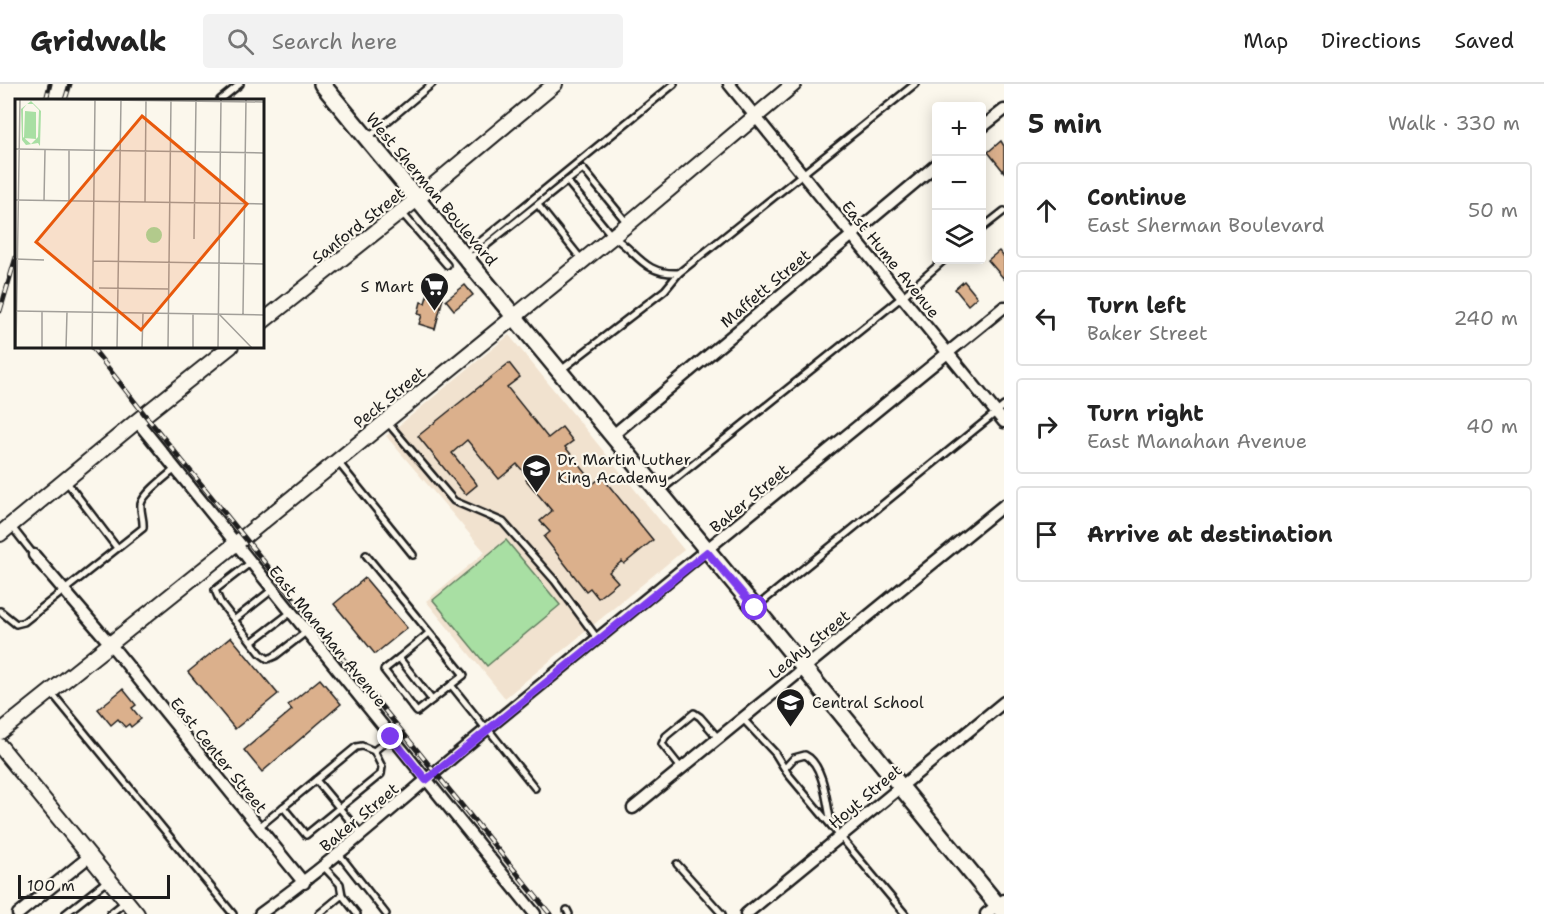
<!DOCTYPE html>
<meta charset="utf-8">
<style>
body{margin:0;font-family:"Shantell Sans",sans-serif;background:#f2f2f2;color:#222}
.controls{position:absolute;right:18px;top:18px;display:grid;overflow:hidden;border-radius:6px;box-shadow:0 3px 15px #0003}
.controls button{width:54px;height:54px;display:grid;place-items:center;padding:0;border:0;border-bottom:2px solid #e0e0e0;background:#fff;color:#222;font:30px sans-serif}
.scale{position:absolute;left:18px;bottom:15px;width:152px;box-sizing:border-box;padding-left:6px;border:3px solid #1c1c1c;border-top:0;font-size:16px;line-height:21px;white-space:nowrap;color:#1c1c1c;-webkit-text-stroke:4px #fbf7ec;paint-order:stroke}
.stop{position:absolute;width:18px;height:18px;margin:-14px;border:4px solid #7c3aed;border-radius:50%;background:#fff}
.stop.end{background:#7c3aed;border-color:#fff;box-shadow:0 2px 6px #0008}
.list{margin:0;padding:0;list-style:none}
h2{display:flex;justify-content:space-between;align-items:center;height:78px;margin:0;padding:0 24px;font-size:26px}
h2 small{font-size:20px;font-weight:400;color:#767676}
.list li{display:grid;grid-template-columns:39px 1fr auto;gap:18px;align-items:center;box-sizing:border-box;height:96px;margin:0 12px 12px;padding:0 12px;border:2px solid #e0e0e0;border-radius:6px}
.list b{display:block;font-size:22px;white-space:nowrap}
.list p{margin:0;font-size:20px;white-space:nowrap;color:#767676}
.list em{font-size:20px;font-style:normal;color:#767676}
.icon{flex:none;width:33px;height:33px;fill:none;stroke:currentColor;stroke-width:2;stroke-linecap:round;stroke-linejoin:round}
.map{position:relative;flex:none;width:1004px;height:830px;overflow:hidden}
header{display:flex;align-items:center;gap:36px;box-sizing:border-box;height:84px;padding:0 30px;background:#fff;border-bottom:2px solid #e0e0e0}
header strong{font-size:28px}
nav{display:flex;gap:33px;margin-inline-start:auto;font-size:21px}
.search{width:420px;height:54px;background:#f2f2f2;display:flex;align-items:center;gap:15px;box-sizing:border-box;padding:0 21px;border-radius:6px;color:#767676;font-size:22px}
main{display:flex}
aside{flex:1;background:#fff}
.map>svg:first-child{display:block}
</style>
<header>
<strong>Gridwalk</strong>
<div class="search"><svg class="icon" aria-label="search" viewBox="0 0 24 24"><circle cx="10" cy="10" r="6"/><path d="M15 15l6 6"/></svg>Search here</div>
<nav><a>Map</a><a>Directions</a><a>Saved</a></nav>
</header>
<main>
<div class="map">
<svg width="1004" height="830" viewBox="0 0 1004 830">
<rect width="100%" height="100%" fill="#fbf7ec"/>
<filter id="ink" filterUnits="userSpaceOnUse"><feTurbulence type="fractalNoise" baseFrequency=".0167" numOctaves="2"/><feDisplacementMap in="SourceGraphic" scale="12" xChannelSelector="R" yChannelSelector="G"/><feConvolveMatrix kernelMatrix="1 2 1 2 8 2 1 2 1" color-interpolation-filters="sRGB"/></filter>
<g filter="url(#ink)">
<!-- built -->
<path fill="#f1e2cf" d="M509 251 684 466 505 614 426 517 485 468 386 352Z"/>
<!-- green -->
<path fill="#a8dfa3" stroke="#627e60" stroke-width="1.5" d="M506 456 560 521 487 582 433 516Z"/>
<!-- building -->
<g fill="#dbb08c" stroke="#1c1c1c" stroke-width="1.5">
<path d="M1001 57 1004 62V88L988 68Z"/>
<path d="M999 167 1004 173V195L988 176Z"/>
<path d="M964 197 977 213 968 221 955 205Z"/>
<path d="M465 201 473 211 454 226 446 216Z"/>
<path d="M428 209 443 214 435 245 419 240 422 231 418 230 421 218 425 219Z"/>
<path d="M509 279 520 293 507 303 548 354 562 343 573 357 565 363 594 399 602 393 653 456 624 480 622 477 609 488 618 498 598 514 590 504 586 507 544 453 550 448 540 437 552 427 526 396 529 394 517 380 499 395 467 356 452 369 476 399 477 401 466 410 464 409 418 352Z"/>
<path d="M365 494 407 544 375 570 334 520Z"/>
<path d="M231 553 278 610 235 645 188 588Z"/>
<path d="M320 595 341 620 262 688 244 666 292 626 288 621Z"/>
<path d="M123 605 136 621 132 624 141 635 131 643 129 640 125 643 118 635 111 641 98 625Z"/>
</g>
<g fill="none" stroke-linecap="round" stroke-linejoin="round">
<defs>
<g id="service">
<path d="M220 16 240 0"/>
<path d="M369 53 432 0"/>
<path d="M567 97 583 85 628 140"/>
<path d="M538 121 582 176"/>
<path d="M402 129 447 181"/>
<path d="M981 145 1004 127"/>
<path d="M464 171 674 0"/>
<path d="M469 175 567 97 612 152C638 168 643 191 679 189L915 0"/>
<path d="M561 286 665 206 679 189"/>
<path d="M388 339 454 417 503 438 555 497 597 554"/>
<path d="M338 378 413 471"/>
<path d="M66 397 117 464"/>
<path d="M660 407 902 213 944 176"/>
<path d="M12 443 34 471"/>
<path d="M366 471 464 591 432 616 399 574 429 549"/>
<path d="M250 479 215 506 220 518 261 570 268 575 275 572 306 548"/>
<path d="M756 523 1004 322"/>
<path d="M0 527 16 540 24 538 143 444C144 435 140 428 141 420 143 410 167 392 175 385"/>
<path d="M234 536 272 506"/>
<path d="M252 558 290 529"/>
<path d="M399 574 384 586 417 628 432 616"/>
<path d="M451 601 487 646"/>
<path d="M52 609 233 830"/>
<path d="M742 634 775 669 788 690 905 830"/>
<path d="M488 645 535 704"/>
<path d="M681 684 662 660 666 652 694 629 700 633 718 654"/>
<path d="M785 684 794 674 805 671C824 680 827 720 831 740"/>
<path d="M316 696 361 750"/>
<path d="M283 723 306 751 381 690 382 683 374 667"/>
<path d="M259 743 356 663 362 662 374 667 391 653"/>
<path d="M339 770 386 830"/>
<path d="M677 780 722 830"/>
<path d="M324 783 340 800 342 811 357 830"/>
<path d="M567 826 569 830"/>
<path d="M65 830 108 796"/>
<path d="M110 830 125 818"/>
<path d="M319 830 342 811"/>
</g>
<g id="minor">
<path d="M729 0 1004 338"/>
<path d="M981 44 1004 26"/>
<path d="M137 337 535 830"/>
<path d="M613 351 936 81"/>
<path d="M34 471 111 561 304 799"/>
<path d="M633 724 1004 421"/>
<path d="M18 830 90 772"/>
<path d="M260 830C340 773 412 706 488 644 661 504 832 363 1004 223"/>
<path d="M746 830 1004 618"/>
<path d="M986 830 1004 816"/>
</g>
<g id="tertiary">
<path d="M262 238 417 115 555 0"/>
<path d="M0 450 137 337 231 262"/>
<path d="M0 648 244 453 628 140 794 0"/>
<path d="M0 662 137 830"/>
</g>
<path id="secondary" d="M322 0 755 524 1004 829"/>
</defs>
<!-- service casing -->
<use href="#service" stroke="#1c1c1c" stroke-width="10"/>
<!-- minor casing -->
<use href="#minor" stroke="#1c1c1c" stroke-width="15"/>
<!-- tertiary casing -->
<use href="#tertiary" stroke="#1c1c1c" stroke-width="18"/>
<!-- secondary casing -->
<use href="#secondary" stroke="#1c1c1c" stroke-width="20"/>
<!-- service -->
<use href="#service" stroke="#fbf7ec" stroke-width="5"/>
<!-- minor -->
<use href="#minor" stroke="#fbf7ec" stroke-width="10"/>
<!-- tertiary -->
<use href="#tertiary" stroke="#fbf7ec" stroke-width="14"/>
<!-- secondary -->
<use href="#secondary" stroke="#fbf7ec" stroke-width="15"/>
<defs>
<g id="rail">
<path d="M46 16 50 0"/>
<path d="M65 16 70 0"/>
<path d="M0 227 16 173"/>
<path d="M91 262 145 331 550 830"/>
</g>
</defs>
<!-- rail casing -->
<use href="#rail" stroke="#1c1c1c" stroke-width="5"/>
<!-- rail -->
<use href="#rail" stroke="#fbf7ec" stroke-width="3" stroke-dasharray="9" stroke-linecap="butt"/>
</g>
</g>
<g fill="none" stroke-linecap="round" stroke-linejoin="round" filter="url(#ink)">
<!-- route -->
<path stroke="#7c3aed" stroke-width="8" d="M391 653 426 696 707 468 755 524"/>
</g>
<!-- icons -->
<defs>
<symbol id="supermarket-pin" viewBox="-11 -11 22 30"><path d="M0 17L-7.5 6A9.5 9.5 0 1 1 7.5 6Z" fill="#1c1c1c" stroke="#fbf7ec"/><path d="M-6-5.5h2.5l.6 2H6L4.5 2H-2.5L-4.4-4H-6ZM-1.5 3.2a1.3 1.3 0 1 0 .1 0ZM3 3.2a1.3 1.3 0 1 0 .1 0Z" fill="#fff"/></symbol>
<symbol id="school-pin" viewBox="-11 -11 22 30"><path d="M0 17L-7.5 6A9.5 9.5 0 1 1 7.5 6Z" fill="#1c1c1c" stroke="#fbf7ec"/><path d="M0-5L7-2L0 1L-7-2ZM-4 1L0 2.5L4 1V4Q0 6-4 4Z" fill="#fff"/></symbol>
</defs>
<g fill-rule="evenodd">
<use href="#supermarket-pin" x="418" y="186" width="33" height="45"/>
<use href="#school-pin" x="520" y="368" width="33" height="45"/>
<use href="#school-pin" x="774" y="602" width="33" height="45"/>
</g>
<g text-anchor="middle" stroke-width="4.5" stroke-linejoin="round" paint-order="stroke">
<!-- street labels -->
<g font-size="16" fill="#1c1c1c" stroke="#fbf7ec">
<text transform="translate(432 105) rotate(50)" y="6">West Sherman Boulevard</text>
<text transform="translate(358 141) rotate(-38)" y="6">Sanford Street</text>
<text transform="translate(891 175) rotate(51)" y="6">East Hume Avenue</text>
<text transform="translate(765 204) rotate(-40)" y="6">Maffett Street</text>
<text transform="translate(389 313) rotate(-39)" y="6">Peck Street</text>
<text transform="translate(749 414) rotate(-40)" y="6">Baker Street</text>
<text transform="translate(328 552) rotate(51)" y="6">East Manahan Avenue</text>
<text transform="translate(809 560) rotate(-39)" y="6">Leahy Street</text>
<text transform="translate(219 671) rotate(51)" y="6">East Center Street</text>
<text transform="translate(865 712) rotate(-40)" y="6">Hoyt Street</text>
<text transform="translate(359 733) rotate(-40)" y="6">Baker Street</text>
</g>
<!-- poi labels -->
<g font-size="16" fill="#1c1c1c" stroke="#fbf7ec" text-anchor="start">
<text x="414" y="208" text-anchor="end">S Mart</text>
<text x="557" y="381">Dr. Martin Luther<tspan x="557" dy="18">King Academy</tspan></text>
<text x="812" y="624">Central School</text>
</g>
</g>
<!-- overview -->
<g transform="translate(15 15)">
<rect width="249" height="249" fill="#fbf7ec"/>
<path d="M16 2 26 12 25 47 23 44 11 46 7 41 6 10ZM12 5H18L24 11 23 38 16 45 8 38V10ZM10 12 21 13V40L9 39ZM131 136a8 8 0 1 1 16 0a8 8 0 1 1-16 0Z" fill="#a8dfa3" fill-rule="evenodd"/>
<path fill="none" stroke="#a29f99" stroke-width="1.5" d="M18 0 249 3M0 50 249 54M0 101 249 105M29 102 30 51M54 102V51M130 103 131 1M179 140 181 1M0 160 29 161M78 162 249 165M84 189 154 190M0 212 249 216M178 215V249M204 215 237 249M228 215 231 0M1 249 5 0M27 249V212M51 249 52 213M77 249 80 0M102 249 106 0M127 249 128 214M153 249 156 0M203 249 206 0"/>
<path fill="#e8590c" fill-opacity="0.15" stroke="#e8590c" stroke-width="3" d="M127 17 232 105 126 231 21 143Z"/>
<rect width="249" height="249" fill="none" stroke="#1c1c1c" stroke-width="3"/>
</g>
</svg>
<div class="controls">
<button>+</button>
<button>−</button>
<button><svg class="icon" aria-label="layers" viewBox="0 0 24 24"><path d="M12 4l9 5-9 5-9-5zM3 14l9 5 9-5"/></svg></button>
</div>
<div class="scale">100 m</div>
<div class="stop" style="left:755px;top:524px"></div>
<div class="stop end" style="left:391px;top:653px"></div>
</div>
<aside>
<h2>5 min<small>Walk · 330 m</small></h2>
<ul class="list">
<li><svg class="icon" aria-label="ahead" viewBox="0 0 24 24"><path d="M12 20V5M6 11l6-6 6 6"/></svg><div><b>Continue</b><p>East Sherman Boulevard</p></div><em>50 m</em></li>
<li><svg class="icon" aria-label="left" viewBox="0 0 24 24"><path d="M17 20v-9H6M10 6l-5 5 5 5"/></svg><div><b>Turn left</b><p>Baker Street</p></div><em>240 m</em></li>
<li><svg class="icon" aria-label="right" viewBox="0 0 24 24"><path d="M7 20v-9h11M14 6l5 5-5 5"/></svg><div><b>Turn right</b><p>East Manahan Avenue</p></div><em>40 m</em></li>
<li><svg class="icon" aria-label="arrive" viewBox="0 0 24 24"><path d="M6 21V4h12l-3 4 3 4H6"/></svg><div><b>Arrive at destination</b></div></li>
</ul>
</aside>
</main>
